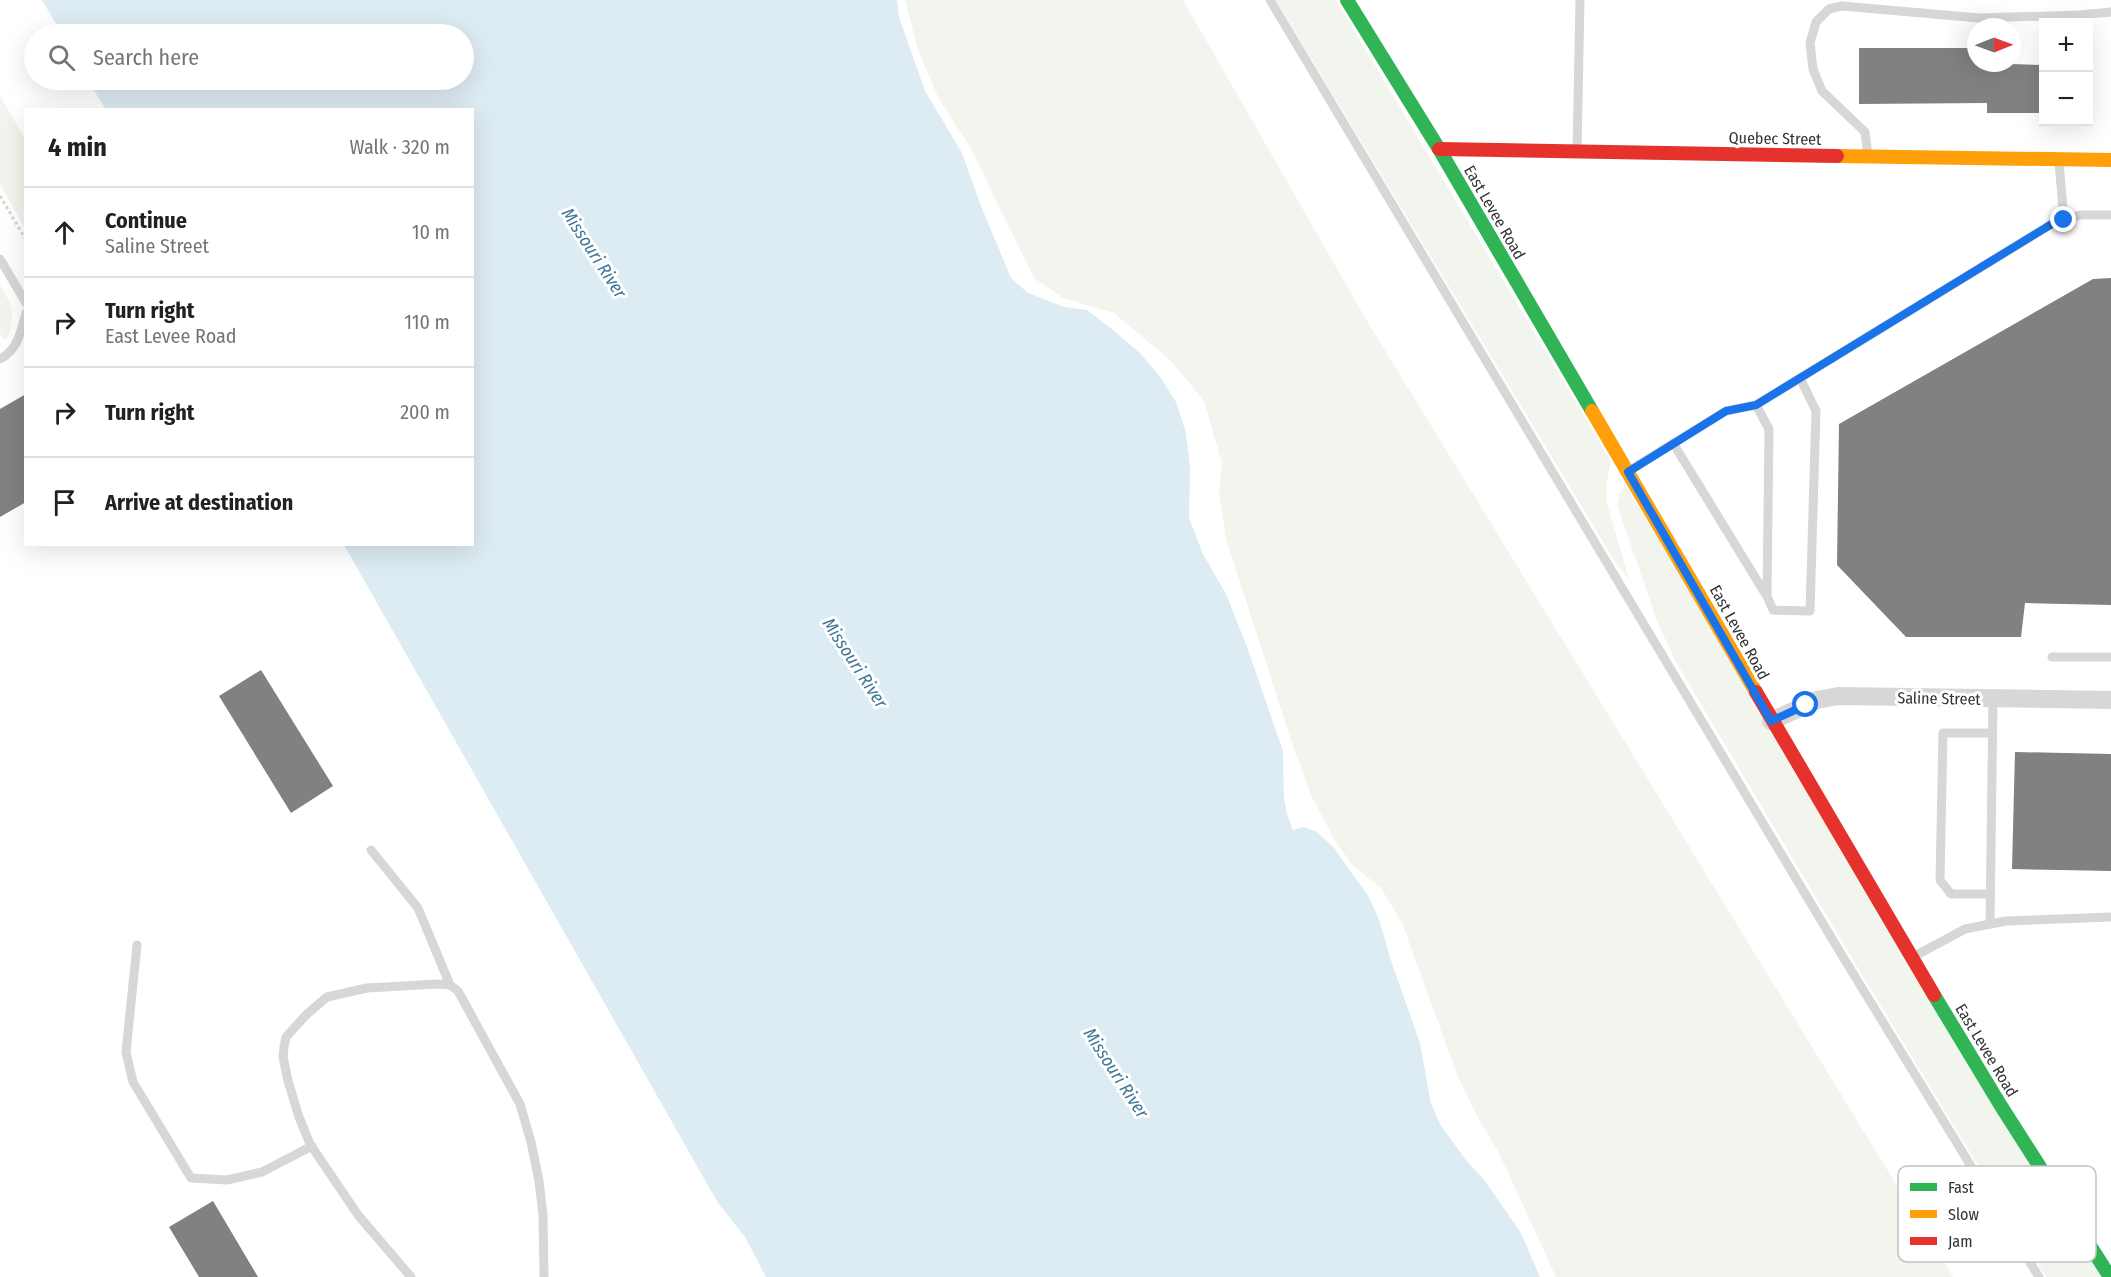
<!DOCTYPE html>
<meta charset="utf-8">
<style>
body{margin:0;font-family:"Fira Sans Condensed",sans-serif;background:#f2f2f2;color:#202124}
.controls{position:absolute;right:18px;top:18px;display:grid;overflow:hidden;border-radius:0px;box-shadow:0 6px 24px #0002}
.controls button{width:54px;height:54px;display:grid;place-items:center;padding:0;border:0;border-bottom:2px solid #e0e0e0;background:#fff;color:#202124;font:30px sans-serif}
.compass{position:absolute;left:1967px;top:18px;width:54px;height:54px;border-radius:50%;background:#fff;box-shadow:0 6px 24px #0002;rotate:89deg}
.stop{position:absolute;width:18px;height:18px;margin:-14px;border:4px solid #1a73e8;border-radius:50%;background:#fff}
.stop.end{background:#1a73e8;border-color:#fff;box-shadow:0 2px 6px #0008}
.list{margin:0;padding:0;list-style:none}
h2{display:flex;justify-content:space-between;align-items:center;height:78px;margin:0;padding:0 24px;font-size:26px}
h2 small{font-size:20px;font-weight:400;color:#757577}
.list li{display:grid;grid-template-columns:39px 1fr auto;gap:18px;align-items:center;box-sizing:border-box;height:90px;padding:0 24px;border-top:2px solid #e0e0e0}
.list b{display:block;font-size:22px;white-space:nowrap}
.list p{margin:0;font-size:20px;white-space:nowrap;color:#757577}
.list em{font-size:20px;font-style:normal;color:#757577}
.icon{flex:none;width:33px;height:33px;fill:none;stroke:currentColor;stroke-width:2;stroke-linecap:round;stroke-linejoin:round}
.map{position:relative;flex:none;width:2111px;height:1277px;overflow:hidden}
.search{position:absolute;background:#fff;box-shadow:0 6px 24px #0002;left:24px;top:24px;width:450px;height:66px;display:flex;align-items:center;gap:15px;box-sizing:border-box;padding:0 21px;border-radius:33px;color:#757577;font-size:22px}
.panel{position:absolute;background:#fff;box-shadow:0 6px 24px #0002;left:24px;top:108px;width:450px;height:438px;border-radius:0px}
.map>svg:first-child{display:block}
</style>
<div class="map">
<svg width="2111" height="1277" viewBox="0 0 2111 1277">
<rect width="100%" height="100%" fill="#fff"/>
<!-- green -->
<g fill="#f1f5ed">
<path d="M905 0H1183L1367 321 1953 1277H1556L1499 1153 1476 1114 1458 1077 1402 923 1381 888 1352 865 1333 837 1312 797 1290 737 1226 539 1219 491 1222 463 1204 401 1171 361 1114 313 1063 298 1034 278 970 147 938 97 918 50Z"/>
<path d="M1276 0H1336L1611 461 1606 487 1607 503 1629 579 1617 565Z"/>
<path d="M0 96 25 139V228L0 184Z"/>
<path d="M0 285C13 307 14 310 9 336L4 339 0 334Z"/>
<path d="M1625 484 2104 1277H2046L1859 970 1676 662 1659 626 1617 505 1619 496Z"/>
</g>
<!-- water -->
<path fill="#ddebf3" d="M42 0H897L899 17 925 91 962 153 981 206 1011 278 1028 293 1064 307 1087 310 1108 326 1139 352 1161 378 1176 402 1186 433 1190 467 1189 518 1203 554 1227 596 1247 647 1283 751 1284 798 1287 814 1293 830 1304 827 1317 832 1334 848 1369 897 1380 922 1390 958 1420 1043 1431 1104 1441 1126 1466 1160 1485 1181 1521 1233 1540 1277H766L745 1237 718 1203 344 545 472 544V110L105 109 88 80H464V34H62Z"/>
<!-- building -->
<g fill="#818181">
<path d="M1859 48H1976V63L2043 65V113H1987V103L1859 104Z"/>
<path d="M2111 278V605L2025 603 2021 637H1906L1837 565 1839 424 2093 279Z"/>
<path d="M26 394V502L0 517V409Z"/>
<path d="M261 670 333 786 291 813 219 696Z"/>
<path d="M2015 752 2111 754V871L2012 869Z"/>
<path d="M213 1201 258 1277H199L169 1227Z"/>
</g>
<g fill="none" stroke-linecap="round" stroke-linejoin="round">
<!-- path -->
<path stroke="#d6d6d6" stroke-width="3" stroke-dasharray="3 3" stroke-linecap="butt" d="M0 196 26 240"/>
<!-- lane -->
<g stroke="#d7d7d7" stroke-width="9">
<path d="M1270 0 1843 957 2039 1277"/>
<path d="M1577 151 1580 0"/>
<path d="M1868 156 1865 132 1822 91 1813 69 1810 43 1816 22 1829 9 1842 6 1979 18 2079 15 2111 12"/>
<path d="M2059 162 2064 220"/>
<path d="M0 259 26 303"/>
<path d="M0 359C18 350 21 331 26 313"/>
<path d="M1756 405 1769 429 1767 596 1773 610 1810 611 1816 411 1800 378"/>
<path d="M1673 443 1766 595"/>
<path d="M1630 470 1726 411 1756 405 2055 222 2080 215H2111"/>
<path d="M2052 657H2111"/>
<path d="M371 850 418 908 450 985"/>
<path d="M1990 894H1951L1940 880 1943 733H1992"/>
<path d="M1990 924 1993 698"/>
<path d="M137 945 126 1052 133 1082 191 1178 227 1180 262 1172 312 1146"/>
<path d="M1913 957 1965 929 2006 921 2111 917"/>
<path d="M411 1277 358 1215 310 1144 299 1117 288 1081 283 1057 284 1047 286 1037 306 1015 327 997 367 988 437 984 450 985 458 991 520 1104 531 1142 539 1181 543 1215 544 1277"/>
</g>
<!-- street -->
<path stroke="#d7d7d7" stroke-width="18" d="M1771 721 1817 700 1838 696 2111 700"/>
<!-- fast -->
<g stroke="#30b455" stroke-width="14">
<path d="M1347 0 1439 149 1592 411"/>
<path d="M1934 995 2001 1106 2110 1277"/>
</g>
<!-- slow -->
<g stroke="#ff9f0a" stroke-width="14">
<path d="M1837 156 2111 160"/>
<path d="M1592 411 1756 692"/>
</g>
<!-- jam -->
<g stroke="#e5322d" stroke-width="14">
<path d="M1439 149 1837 156"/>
<path d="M1756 692 1934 995"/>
</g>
</g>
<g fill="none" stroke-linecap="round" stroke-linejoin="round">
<!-- route -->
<path stroke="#1a73e8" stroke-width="8" d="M1806 705 1771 721 1628 472 1726 411 1756 405 2055 222 2064 220"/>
</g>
<g text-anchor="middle" stroke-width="6" stroke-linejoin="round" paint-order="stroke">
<!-- street labels -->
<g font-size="16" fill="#333" stroke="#fff">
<text transform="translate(1775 138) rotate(1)" y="6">Quebec Street</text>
<text transform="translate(1495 212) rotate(60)" y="6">East Levee Road</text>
<text transform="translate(1740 632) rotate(61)" y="6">East Levee Road</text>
<text transform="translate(1939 698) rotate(1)" y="6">Saline Street</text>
<text transform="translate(1987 1050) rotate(59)" y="6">East Levee Road</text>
</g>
<!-- water labels -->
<g font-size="18" font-style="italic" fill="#3f7597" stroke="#fff">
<text transform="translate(594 253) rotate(57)" y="6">Missouri River</text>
<text transform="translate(855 663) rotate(57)" y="6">Missouri River</text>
<text transform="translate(1116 1073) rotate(57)" y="6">Missouri River</text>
</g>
</g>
<!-- legend -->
<rect x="1898" y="1166" width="198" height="96" rx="9" fill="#fff" stroke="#c2c2c2" stroke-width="1.5"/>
<rect x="1910" y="1183" width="27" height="8" fill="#30b455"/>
<rect x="1910" y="1210" width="27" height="8" fill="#ff9f0a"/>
<rect x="1910" y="1237" width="27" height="8" fill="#e5322d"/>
<g font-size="16" fill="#333">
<text x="1948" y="1193">Fast</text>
<text x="1948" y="1220">Slow</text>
<text x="1948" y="1247">Jam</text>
</g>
</svg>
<div class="controls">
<button>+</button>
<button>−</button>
</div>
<svg class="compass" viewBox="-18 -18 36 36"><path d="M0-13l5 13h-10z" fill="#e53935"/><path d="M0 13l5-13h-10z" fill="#757577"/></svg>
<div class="stop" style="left:1806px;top:705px"></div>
<div class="stop end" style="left:2064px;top:220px"></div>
<div class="search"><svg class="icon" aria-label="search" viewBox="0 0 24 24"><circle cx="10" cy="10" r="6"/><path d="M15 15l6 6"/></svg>Search here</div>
<section class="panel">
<h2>4 min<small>Walk · 320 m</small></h2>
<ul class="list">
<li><svg class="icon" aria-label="ahead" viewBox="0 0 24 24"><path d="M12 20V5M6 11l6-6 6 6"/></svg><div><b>Continue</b><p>Saline Street</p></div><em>10 m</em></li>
<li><svg class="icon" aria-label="right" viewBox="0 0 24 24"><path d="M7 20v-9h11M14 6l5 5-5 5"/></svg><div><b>Turn right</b><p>East Levee Road</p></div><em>110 m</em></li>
<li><svg class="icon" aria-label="right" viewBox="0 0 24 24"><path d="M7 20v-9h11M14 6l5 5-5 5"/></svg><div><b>Turn right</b></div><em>200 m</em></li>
<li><svg class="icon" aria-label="arrive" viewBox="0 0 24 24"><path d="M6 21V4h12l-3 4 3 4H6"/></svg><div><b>Arrive at destination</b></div></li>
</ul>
</section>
</div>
